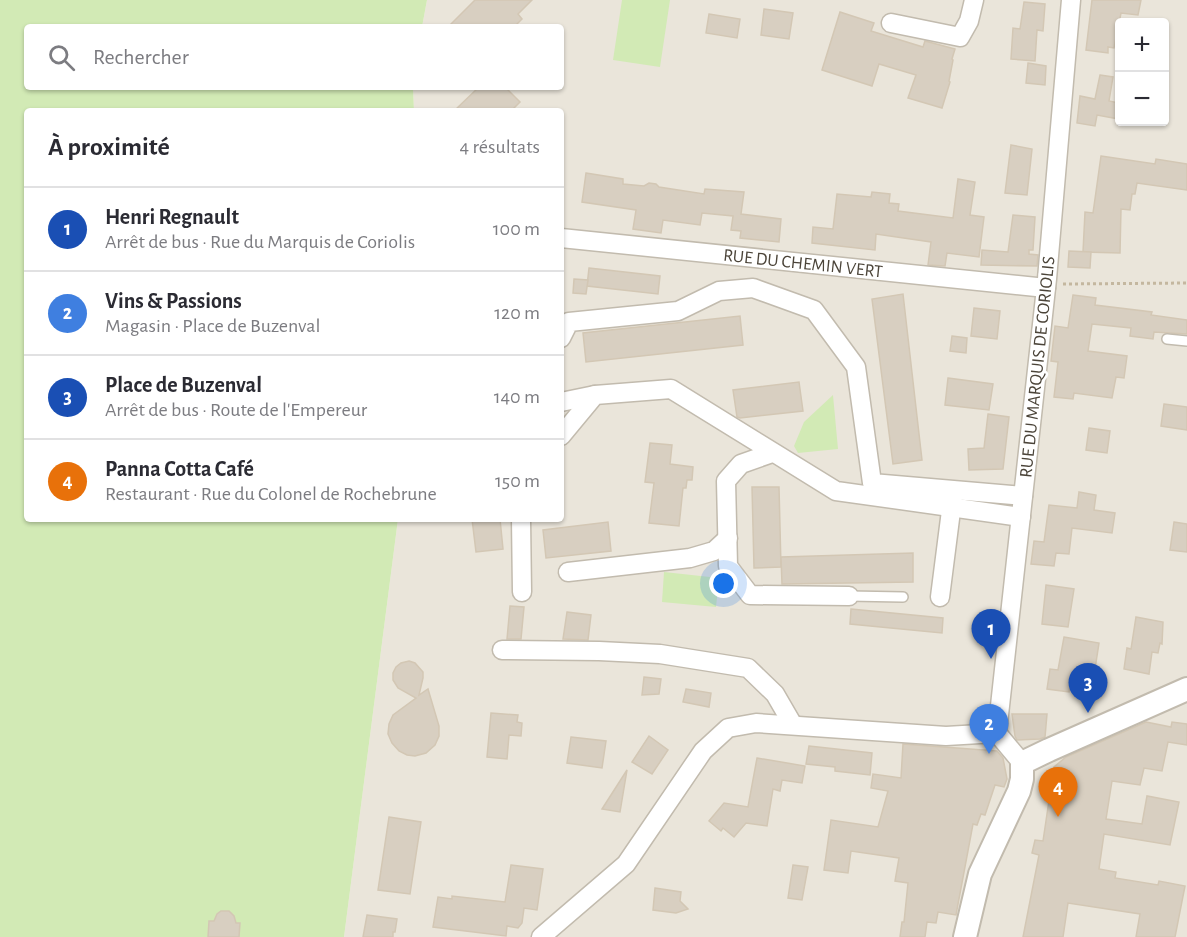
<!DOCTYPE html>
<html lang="fr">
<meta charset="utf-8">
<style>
body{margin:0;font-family:"Alegreya Sans",sans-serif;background:#f2f2f3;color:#2b2b33}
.controls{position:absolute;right:18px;top:18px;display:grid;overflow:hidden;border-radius:6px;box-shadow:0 2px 4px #0004}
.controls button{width:54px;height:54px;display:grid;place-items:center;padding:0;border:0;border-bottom:2px solid #e1e1e2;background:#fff;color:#2b2b33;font:30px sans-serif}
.you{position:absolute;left:724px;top:584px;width:21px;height:21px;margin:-15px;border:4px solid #fff;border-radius:50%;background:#1a73e8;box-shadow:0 0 0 9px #1a73e833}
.badge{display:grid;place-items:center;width:39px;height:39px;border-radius:50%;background:#fc3f1d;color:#fff;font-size:20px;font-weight:700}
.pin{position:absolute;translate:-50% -50px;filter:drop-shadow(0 2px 3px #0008)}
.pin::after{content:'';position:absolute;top:32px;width:21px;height:18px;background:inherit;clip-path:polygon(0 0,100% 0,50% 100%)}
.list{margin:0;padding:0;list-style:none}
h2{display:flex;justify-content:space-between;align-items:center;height:78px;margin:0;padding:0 24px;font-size:26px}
h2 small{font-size:20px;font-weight:400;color:#7c7c81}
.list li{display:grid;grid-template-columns:39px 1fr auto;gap:18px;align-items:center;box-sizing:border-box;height:84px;padding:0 24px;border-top:2px solid #e1e1e2}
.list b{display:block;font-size:22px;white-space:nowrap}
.list p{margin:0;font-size:20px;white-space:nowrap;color:#7c7c81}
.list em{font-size:20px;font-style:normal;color:#7c7c81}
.icon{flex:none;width:33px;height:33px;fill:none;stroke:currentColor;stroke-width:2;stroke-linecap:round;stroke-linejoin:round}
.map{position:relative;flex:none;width:1187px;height:937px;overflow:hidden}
.search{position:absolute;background:#fff;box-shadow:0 2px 4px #0004;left:24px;top:24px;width:540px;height:66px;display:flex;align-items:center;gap:15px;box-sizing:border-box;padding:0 21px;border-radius:6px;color:#7c7c81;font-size:22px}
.panel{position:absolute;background:#fff;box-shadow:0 2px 4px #0004;left:24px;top:108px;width:540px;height:414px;border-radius:6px}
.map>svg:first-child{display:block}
</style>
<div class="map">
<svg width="1187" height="937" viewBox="0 0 1187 937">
<rect width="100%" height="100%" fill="#f6f3ec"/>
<!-- residential -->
<path fill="#eae5da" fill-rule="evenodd" d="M427 0H1187V937H344L398 519H561V111H414L413 87H561V27H422ZM1120 22H1164V122H1120Z"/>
<!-- green -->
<g fill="#d2eab5">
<path d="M0 0H427L422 27H27V87H413L414 111H27V519H398L344 937H0Z"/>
<path d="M622 0H670L660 67 613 60Z"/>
<path d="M833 395 838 449 798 453 794 446 804 422Z"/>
<path d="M664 572 719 578 716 607 662 602Z"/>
</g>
<!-- building -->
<g fill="#d8cfc1" stroke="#d3c7b4" stroke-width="1.5">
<path d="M475 0H532L518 14 522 19 514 27H448Z"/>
<path d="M1092 0H1141L1138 15 1121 13 1114 48 1108 47V53L1086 50Z"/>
<path d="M1024 2 1045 4 1043 31 1037 30 1035 61 1011 59 1013 28 1020 29Z"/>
<path d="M764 9 793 13 789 39 761 35Z"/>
<path d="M840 12 874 23 871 31 923 47 925 41 955 49 952 59 953 60 949 81 950 82 942 108 908 98 916 75 879 64 872 86 822 70Z"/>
<path d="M709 14 740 19 737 38 706 33Z"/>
<path d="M1028 63 1046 66 1045 85 1026 83Z"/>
<path d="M1100 75 1113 77 1109 101 1119 103V119L1097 115 1095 126 1077 123 1080 96 1095 99Z"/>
<path d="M479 87H505L520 102 511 111H454Z"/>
<path d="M1011 145 1032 149 1027 195 1005 193Z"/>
<path d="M1101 156 1155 164 1156 159 1187 164V190L1137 183 1135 194H1132L1130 210 1121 209 1120 253 1083 252 1085 212 1093 213Z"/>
<path d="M586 173 623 179V184L644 186 649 183 656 184 659 187 704 194 705 189 744 192 741 214 781 219 779 242 740 238 741 231 731 230 733 216 702 213 700 225 663 220 661 233 633 229 636 210 582 202Z"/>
<path d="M958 179 975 182 970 215 984 217 979 257 947 253 945 266 928 265 931 242 876 234 875 250 812 243 813 227 833 229 837 194 871 197 872 192 890 194 889 203 899 204 898 211 953 218Z"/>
<path d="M1013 215 1035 217 1033 250H1029V254L1038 255 1037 266 981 265 982 250 1008 252Z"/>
<path d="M1069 251 1091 252 1090 268 1068 267Z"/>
<path d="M589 268 660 276 658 294 587 286Z"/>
<path d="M574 279 588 280 586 294 573 293Z"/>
<path d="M903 294 922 460 893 464 872 299Z"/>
<path d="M1073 295 1096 298 1095 305 1152 312 1151 315 1187 320V334L1154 332 1153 339 1130 336 1131 328 1092 324 1088 351 1127 356 1124 378 1116 377 1112 398 1074 393 1073 399 1054 397 1058 362 1051 361 1055 326 1068 328Z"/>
<path d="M974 308 1000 311 997 339 971 336Z"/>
<path d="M740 316 743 345 586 362 583 333Z"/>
<path d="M952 336 967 338 966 353 950 351Z"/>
<path d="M948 378 993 384 989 410 945 405Z"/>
<path d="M799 382 803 411 740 418 737 417 733 390Z"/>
<path d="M1164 404 1187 407V430L1161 426Z"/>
<path d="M988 414 1009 417 1003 469 969 470 968 449 984 448Z"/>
<path d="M1089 428 1110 431 1107 453 1086 450Z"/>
<path d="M650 443 672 445 670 464 693 467 692 480H687L686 488H683L679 526 649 523 654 483 645 482Z"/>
<path d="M752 487H779L781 567 754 568Z"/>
<path d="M1079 492 1096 495 1094 510 1115 513 1112 533 1072 528 1069 554 1056 553 1054 566 1031 564 1034 541 1044 542 1049 505 1077 508Z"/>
<path d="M472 519H500L503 549 476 552Z"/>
<path d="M608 522 611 551 546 558 543 530Z"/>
<path d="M1174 522 1187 524V552L1170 550Z"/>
<path d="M913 553V582L782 584 781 557Z"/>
<path d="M1046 585 1074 589 1068 627 1042 624Z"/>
<path d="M510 606 524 607 521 639H507Z"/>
<path d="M851 609 943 618 942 633 850 624Z"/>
<path d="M567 612 591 615 588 640 563 639Z"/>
<path d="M1136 617 1163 622 1162 644 1160 643 1158 653 1152 652 1149 674 1124 669 1127 648 1131 649Z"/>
<path d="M1064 637 1099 643 1095 669 1080 667V672L1073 671 1069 692 1047 689 1050 669 1058 670Z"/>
<path d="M409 661 415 663 423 672V678L419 695 428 689 439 726V736L435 745 426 753 415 756 407 755 399 751 392 743 388 734 389 724 393 715 416 698 398 688 393 680V673L396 667 401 663Z"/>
<path d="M644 677 661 679 659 694 642 695Z"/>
<path d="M686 689 711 693 709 707 683 702Z"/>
<path d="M491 713 518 715 517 722 522 723 521 736 509 735 507 759 487 757Z"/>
<path d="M1012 714H1047L1045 737 1040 739 1017 740 1015 736Z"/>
<path d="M1146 722 1171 727 1172 722 1187 724V745L1168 742 1162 771 1144 768 1140 785 1112 781 1106 819 1142 824 1147 796 1179 802 1170 845 1104 834 1099 869 1116 872 1115 878 1158 885 1159 881 1185 886 1175 937H1136L1140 914 1068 903 1063 937H1023L1039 855 1032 853 1035 840 1043 841 1054 767 1066 757Z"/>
<path d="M649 736 668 750 652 774 632 762Z"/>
<path d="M571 737 606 741 602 768 567 763Z"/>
<path d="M903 744 997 751 1003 758 1007 779 1004 787 995 785 985 815 981 814 977 825 973 824 956 915 938 912 936 923 927 922 925 937H900L902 922H904L908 883 895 881 899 858 851 851 848 873 824 870 831 820 878 827 888 791 871 788 873 774 901 778Z"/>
<path d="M809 746 872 753 870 775 835 771V767L806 764Z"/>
<path d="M757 758 805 766 802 783 782 780 780 791 773 789 767 826 746 823 734 837 723 828 721 831 709 821 724 803 748 807Z"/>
<path d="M627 770 620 812 602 809Z"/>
<path d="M389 817 421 822 410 894 378 890Z"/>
<path d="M511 865 543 869 537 910 524 908 522 923 518 928 507 926 506 936 433 927 438 897 452 899V896L505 902Z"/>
<path d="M793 865 808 867 802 900 788 898Z"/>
<path d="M655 888 681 892 680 901 688 909 676 913 653 910Z"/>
<path d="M221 911H229L234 916 236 923H240L239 937H208L209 921H214L217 914Z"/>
<path d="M367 915 397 919 395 932H393V937H363Z"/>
</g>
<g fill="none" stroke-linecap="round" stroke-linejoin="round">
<defs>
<g id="service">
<path d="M1167 339 1187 341"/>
<path d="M849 596 903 597"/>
</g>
<g id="minor">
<path d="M891 23 960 37 969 21 974 0"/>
<path d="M561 238 1046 288"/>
<path d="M561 338 569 322 678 311 719 291 753 288 814 310 856 367 872 483 1023 496"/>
<path d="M561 402 595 395"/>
<path d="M561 436 595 395 671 389 836 491 1021 517"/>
<path d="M772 453 741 464 726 481 728 566 750 595 849 596"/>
<path d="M521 519 522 592"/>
<path d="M568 572 690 558 714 551 728 538"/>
<path d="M940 597 953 495"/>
<path d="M502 650 599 651 660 654 748 668 775 694 793 725"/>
<path d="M997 733 1047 279 1071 0"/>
<path d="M997 733 1022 763"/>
<path d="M541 937 626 864 703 751 728 728 756 723 946 736 997 733"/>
</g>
<path id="tertiary" d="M965 937 980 874 1019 791 1022 779V763L1049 750 1187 689"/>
</defs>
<!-- service casing -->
<use href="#service" stroke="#c2bbae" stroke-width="12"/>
<!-- minor casing -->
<use href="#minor" stroke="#c2bbae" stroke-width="21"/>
<!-- tertiary casing -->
<use href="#tertiary" stroke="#c2bbae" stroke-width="26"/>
<!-- path -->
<path stroke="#c4b79f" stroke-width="3" stroke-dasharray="3 3" stroke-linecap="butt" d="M1063 284 1187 283"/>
<!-- service -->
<use href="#service" stroke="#fff" stroke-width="9"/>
<!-- minor -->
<use href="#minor" stroke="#fff" stroke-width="18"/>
<!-- tertiary -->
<use href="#tertiary" stroke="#fff" stroke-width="22"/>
</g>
<g text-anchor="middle" stroke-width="5" stroke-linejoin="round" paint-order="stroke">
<!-- street labels -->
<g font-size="18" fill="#4b4439" stroke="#fff">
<text transform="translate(803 263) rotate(6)" y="6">RUE DU CHEMIN VERT</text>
<text transform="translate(1037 367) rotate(-84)" y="6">RUE DU MARQUIS DE CORIOLIS</text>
</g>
</g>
</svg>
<div class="controls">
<button>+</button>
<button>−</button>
</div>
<div class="you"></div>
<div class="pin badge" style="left:991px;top:659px;background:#1a4fb4">1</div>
<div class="pin badge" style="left:989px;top:754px;background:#3f7fe0">2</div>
<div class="pin badge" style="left:1088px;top:713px;background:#1a4fb4">3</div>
<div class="pin badge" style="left:1058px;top:817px;background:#e8710a">4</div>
<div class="search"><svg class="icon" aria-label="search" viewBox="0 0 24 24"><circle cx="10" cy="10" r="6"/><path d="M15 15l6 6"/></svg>Rechercher</div>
<section class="panel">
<h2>À proximité<small>4 résultats</small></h2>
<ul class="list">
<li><span class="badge" style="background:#1a4fb4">1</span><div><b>Henri Regnault</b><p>Arrêt de bus · Rue du Marquis de Coriolis</p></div><em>100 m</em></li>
<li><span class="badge" style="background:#3f7fe0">2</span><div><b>Vins &amp; Passions</b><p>Magasin · Place de Buzenval</p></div><em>120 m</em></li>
<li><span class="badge" style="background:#1a4fb4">3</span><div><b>Place de Buzenval</b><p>Arrêt de bus · Route de l'Empereur</p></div><em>140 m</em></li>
<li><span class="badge" style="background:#e8710a">4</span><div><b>Panna Cotta Café</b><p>Restaurant · Rue du Colonel de Rochebrune</p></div><em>150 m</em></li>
</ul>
</section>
</div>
